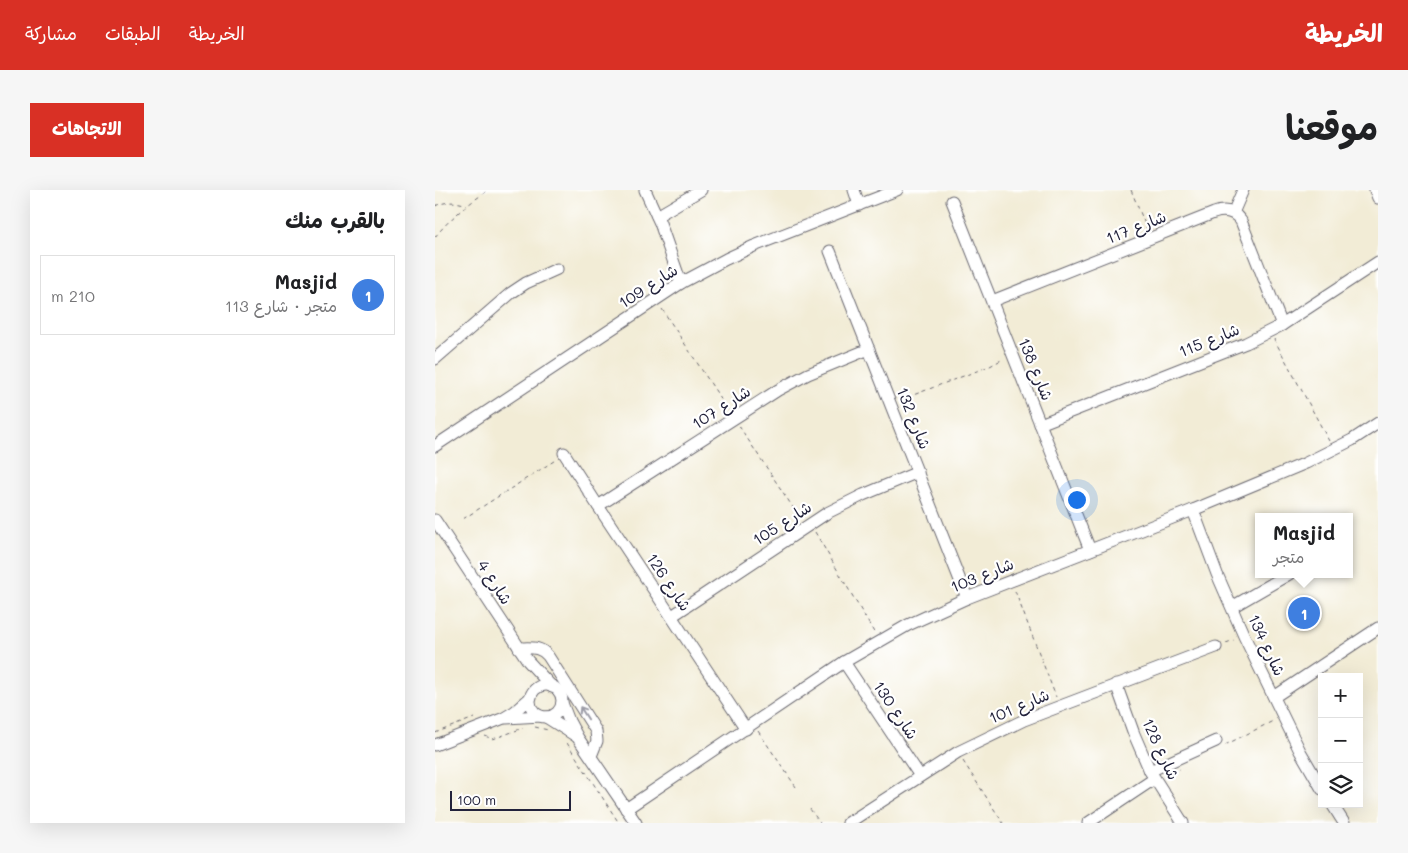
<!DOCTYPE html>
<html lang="ar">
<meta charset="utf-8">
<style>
body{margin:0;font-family:Mali,"Playpen Sans Arabic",sans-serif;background:#f6f6f6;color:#202124;direction:rtl}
.controls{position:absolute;right:15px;bottom:15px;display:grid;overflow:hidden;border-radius:0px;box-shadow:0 5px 20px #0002}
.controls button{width:45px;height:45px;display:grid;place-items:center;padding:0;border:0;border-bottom:1px solid #e0e0e0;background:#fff;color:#202124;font:25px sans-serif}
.scale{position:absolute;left:15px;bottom:12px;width:121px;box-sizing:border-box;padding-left:5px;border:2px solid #22223b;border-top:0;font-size:14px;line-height:18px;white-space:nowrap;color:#22223b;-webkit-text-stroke:4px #fff;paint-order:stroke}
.you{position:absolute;left:641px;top:309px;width:18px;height:18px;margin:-12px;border:4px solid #fff;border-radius:50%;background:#1a73e8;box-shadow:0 0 0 8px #1a73e833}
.badge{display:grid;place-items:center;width:32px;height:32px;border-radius:50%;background:#d93025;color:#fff;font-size:16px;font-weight:700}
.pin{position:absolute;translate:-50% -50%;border:2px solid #fff;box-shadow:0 1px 5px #0006}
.popup{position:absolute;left:820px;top:323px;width:98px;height:65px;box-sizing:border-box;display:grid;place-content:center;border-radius:0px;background:#fff;filter:drop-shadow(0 1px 4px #0005);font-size:16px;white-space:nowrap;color:#757577}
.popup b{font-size:19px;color:#202124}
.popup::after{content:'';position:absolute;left:50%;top:100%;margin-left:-10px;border:10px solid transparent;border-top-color:#fff}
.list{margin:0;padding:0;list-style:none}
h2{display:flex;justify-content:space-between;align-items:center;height:65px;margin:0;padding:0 20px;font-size:21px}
h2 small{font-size:16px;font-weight:400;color:#757577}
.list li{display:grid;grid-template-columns:32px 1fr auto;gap:15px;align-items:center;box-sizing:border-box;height:80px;margin:0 10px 10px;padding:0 10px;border:1px solid #e0e0e0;border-radius:0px}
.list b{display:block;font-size:19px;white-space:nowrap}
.list p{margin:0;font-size:16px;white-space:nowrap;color:#757577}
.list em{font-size:16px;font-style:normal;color:#757577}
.icon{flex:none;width:28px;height:28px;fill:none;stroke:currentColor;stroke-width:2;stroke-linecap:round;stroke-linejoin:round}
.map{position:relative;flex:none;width:943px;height:633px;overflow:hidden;direction:ltr;border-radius:0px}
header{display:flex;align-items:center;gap:30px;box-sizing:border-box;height:70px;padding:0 25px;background:#d93025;color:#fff}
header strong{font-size:24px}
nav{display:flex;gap:28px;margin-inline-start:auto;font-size:18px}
.intro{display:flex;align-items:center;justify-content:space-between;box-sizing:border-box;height:120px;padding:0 30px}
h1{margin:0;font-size:35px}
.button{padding:12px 22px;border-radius:0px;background:#d93025;color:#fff;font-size:18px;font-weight:700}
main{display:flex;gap:30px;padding:0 30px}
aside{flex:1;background:#fff;border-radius:0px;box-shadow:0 5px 20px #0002}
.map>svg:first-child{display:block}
</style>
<header>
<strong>الخريطة</strong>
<nav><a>الخريطة</a><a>الطبقات</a><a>مشاركة</a></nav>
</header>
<div class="intro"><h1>موقعنا</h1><a class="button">الاتجاهات</a></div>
<main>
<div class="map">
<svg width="943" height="633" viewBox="0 0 943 633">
<rect width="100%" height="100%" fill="#fff"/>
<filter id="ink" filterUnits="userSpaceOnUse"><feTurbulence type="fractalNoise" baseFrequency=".02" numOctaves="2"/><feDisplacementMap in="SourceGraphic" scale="10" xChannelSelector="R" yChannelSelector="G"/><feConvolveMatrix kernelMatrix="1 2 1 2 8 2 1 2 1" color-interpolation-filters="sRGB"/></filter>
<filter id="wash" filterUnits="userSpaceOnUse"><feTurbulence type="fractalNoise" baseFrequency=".0096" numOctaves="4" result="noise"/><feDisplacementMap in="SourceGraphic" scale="20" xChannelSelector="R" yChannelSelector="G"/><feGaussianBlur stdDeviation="1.12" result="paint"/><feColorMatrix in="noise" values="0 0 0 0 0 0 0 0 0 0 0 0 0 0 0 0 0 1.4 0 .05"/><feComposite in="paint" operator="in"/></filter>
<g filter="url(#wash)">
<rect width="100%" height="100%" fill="#f2ecd6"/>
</g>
<g filter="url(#ink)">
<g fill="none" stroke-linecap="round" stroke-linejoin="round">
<defs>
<g id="minor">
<path d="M210 0 225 33 246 93"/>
<path d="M419 0 424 15"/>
<path d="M940 0 943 8"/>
<path d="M517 11 655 360"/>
<path d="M798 23 808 0"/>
<path d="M222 26 266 0"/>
<path d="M395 61 532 408"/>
<path d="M557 111 779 23C790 19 799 21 806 31L847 135"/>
<path d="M0 169 76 103 91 93 122 79"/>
<path d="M605 234 811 153 847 135 943 72"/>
<path d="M0 256 246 93 291 69 319 56 462 0"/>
<path d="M129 263 163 316 311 539"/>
<path d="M163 316 343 200 373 184 434 159"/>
<path d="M758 320 782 384 809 446 865 561 887 599"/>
<path d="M0 330 93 471 117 497"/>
<path d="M797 417 854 384"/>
<path d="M237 426 392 323 428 305 483 282"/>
<path d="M84 458C96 458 105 456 113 466L161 541 162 551 156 566"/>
<path d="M409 472 485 586"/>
<path d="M681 494 699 544 715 581 748 633"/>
<circle cx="111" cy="511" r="16"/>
<path d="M839 507 943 438"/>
<path d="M127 513 134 531 143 548 201 633"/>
<path d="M111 527 141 546"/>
<path d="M71 528 106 526"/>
<path d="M0 555 69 528 79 522 96 507"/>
<path d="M715 581 781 551"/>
<path d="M897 614 909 633"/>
<path d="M191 619 409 472 473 435 532 408 758 320 871 273 917 250 943 233"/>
<path d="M413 633 523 562 589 530 781 457"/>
<path d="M653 633 719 589"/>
</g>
</defs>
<!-- minor casing -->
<use href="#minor" stroke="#6b6971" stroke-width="13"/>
<!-- path -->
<g stroke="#6b6971" stroke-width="1" stroke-dasharray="4 4" stroke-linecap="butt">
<path d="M696 0 712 39"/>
<path d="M0 16C11 11 21 11 32 15"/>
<path d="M0 47C15 28 34 13 54 0"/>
<path d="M227 119 293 220"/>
<path d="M839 149 894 251"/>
<path d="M465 210 555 176 568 169"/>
<path d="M304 236 365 328"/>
<path d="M28 329 122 269"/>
<path d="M380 342 440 444"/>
<path d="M580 401 621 507"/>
<path d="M791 453 799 450"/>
<path d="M100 537 113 540"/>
<path d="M323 541 361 597"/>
<path d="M0 543 39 528"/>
<path d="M50 546 55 548 58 549 88 538"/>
<path d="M132 553 184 633"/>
<path d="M790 555 838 531"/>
<path d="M528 571 568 633"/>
<path d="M730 586 745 579"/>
<path d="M375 619 385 633"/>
</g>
<!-- minor -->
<use href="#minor" stroke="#fff" stroke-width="11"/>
</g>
<!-- one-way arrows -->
<defs><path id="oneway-shaft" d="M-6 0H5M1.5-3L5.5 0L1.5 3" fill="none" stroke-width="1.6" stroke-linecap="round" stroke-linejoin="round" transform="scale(1.25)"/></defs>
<use stroke="#9c9ca7" href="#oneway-shaft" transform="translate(149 523) rotate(-123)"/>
</g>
<g text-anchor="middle" stroke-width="4.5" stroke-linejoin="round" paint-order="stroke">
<!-- street labels -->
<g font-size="16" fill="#22223b" stroke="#fff">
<text transform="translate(701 37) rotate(-22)" y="6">شارع 117</text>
<text transform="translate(213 96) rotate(-33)" y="6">شارع 109</text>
<text transform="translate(774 150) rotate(-22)" y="6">شارع 115</text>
<text transform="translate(601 179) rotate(68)" y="6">شارع 138</text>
<text transform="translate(286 217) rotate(-33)" y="6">شارع 107</text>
<text transform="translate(479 228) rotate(68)" y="6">شارع 132</text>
<text transform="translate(347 333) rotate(-33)" y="6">شارع 105</text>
<text transform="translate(547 385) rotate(-22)" y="6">شارع 103</text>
<text transform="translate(60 392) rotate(57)" y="6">شارع 4</text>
<text transform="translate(234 392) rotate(56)" y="6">شارع 126</text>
<text transform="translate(832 455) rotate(65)" y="6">شارع 134</text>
<text transform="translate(584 516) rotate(-23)" y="6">شارع 101</text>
<text transform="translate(461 520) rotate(56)" y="6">شارع 130</text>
<text transform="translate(726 559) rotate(65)" y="6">شارع 128</text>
</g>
</g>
</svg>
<div class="controls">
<button>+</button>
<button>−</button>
<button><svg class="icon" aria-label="layers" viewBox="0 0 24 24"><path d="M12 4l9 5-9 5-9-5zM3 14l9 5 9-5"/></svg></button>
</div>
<div class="scale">100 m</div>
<div class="you"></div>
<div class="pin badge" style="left:869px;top:423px;background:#3f7fe0">1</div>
<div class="popup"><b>Masjid</b>متجر</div>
</div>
<aside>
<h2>بالقرب منك<small></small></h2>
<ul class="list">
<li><span class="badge" style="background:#3f7fe0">1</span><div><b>Masjid</b><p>متجر · شارع 113</p></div><em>210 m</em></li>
</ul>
</aside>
</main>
